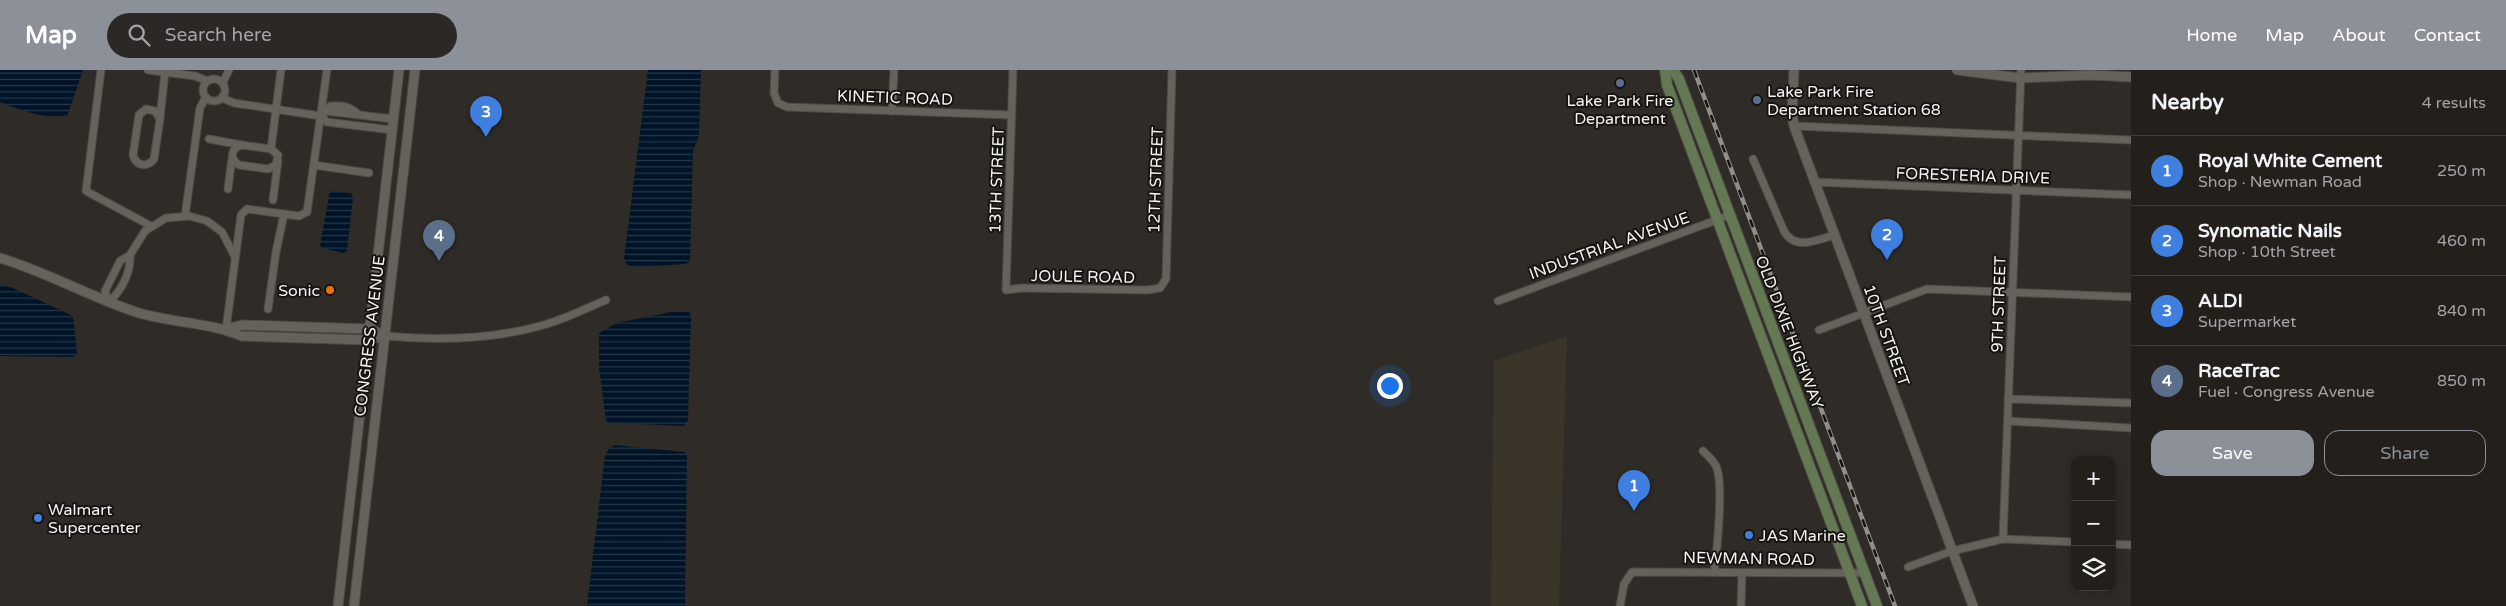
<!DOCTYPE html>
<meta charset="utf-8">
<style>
body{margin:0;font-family:"Varela Round",sans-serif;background:#2b2825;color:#f1f3f6}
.controls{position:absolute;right:15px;bottom:15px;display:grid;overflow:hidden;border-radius:10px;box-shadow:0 2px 12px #0003}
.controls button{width:45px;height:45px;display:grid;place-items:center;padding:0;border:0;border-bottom:1px solid #403e3b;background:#23201c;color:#f1f3f6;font:25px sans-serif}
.you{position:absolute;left:1389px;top:315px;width:18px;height:18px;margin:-12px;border:4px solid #fff;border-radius:50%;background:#1a73e8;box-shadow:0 0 0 8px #1a73e833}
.badge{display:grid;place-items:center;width:32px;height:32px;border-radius:50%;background:#8c9099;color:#fff;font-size:16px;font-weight:700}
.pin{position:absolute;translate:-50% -41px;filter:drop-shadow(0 1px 2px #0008)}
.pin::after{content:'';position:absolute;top:26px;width:18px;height:15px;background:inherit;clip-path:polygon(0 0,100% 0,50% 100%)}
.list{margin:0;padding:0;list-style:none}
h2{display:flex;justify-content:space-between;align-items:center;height:65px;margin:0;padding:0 20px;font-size:21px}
h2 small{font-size:16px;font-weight:400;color:#a3a3a3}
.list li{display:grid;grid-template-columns:32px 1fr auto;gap:15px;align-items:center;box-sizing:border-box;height:70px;padding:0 20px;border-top:1px solid #403e3b}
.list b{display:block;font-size:19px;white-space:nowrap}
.list p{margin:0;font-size:16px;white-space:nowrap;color:#a3a3a3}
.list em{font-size:16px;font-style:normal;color:#a3a3a3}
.actions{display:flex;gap:10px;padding:15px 20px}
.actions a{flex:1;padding:11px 0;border:1px solid #8c9099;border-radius:15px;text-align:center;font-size:18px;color:#8c9099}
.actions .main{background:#8c9099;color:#fff}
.icon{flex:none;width:28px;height:28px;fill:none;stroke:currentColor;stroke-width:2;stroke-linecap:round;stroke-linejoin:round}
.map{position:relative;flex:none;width:2131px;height:536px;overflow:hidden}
header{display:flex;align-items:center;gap:30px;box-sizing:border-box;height:70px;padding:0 25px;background:#8c9099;color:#fff}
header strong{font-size:24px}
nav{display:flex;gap:28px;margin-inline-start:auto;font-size:18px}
.search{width:350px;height:45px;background:#2b2825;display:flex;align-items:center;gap:12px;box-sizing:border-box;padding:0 18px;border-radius:28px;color:#a3a3a3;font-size:19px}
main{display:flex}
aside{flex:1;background:#23201c}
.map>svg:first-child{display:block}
</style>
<header>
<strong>Map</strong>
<div class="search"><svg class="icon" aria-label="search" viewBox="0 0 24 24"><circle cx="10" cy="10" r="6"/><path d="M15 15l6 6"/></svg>Search here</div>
<nav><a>Home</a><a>Map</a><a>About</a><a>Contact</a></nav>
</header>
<main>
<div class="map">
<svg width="2131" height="536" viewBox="0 0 2131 536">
<defs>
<pattern id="water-rules" width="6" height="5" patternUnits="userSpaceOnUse" patternTransform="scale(1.25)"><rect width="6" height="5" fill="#001428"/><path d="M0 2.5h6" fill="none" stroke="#263748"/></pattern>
</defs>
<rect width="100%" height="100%" fill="#2f2b26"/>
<!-- built -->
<path fill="#3b3429" d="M1567 266 1559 536H1491L1494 291Z"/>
<!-- water -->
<g fill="url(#water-rules)">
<path d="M0 0H83L69 41 67 45C44 50 21 40 0 32Z"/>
<path d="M648 0H701L699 66 693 81 690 191 686 194 638 197 627 195 624 188Z"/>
<path d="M330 121 351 123 353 128 347 181 343 183 322 178 320 175Z"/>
<path d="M0 215 13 218 73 246 77 283 74 287 0 286Z"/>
<path d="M671 242H689L691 246 688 350 684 356 611 353 606 351 599 298V263L617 253Z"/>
<path d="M615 375 684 382 687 385 685 536H587L605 385 609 379Z"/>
</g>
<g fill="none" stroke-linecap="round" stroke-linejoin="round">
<defs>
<g id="minor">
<path d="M101 0 86 121 151 156"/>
<path d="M148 0 195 6 207 11"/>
<path d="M775 0 774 23 778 33 787 37 1012 45"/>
<path d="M1013 0 1006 220 1021 218 1148 220 1160 218 1166 209 1172 0"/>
<circle cx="214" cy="20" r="11"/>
<path d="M223 12 229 0"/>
<path d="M222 28 234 33 321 46 327 52 392 60"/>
<path d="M146 39 155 41 160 49 154 89C147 98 136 96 133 85L139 45Z"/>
<path d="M326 41 330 36C342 35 349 36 358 44"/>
<path d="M892 41 894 0"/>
<path d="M321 46 326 41 393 49"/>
<path d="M160 48 165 2"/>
<path d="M1794 56 2131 70"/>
<path d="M209 69 242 75"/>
<path d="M242 75 271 79 278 85 276 95 268 99 239 95C229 88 231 78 242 75Z"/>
<path d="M271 79 281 0"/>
<path d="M1753 89 1784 161C1795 181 1817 170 1834 165"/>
<path d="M314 95 369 103"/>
<path d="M1814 112 2131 125"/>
<path d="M228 119 232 88"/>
<path d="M273 130 278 91"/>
<path d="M185 146 200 38 206 27"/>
<path d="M130 185C131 202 122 220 109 232L105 221 120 191 130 185 145 161 166 148 189 146 207 151 222 162 234 185"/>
<path d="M1498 231 1730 145"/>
<path d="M268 239 276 182 284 144"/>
<path d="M226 259 241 145 247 139 299 146 307 142 327 0"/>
<path d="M1819 260 1927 219 2131 227"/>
<path d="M385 266C441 271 498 270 553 252 571 246 589 237 606 230"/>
<path d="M2008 329 2131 333"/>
<path d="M2008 351 2131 358"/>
<path d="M1703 381C1707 385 1713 390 1716 396 1724 413 1717 481 1714 502"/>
<path d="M2003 469 2021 0"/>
<path d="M2112 474 2131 475"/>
<path d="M1908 497 1952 481 2003 469 2075 472"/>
<path d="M1620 536 1624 514 1632 502 1864 503"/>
<path d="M1741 536 1742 503"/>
</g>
<g id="tertiary">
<path d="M1794 0 1792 44 1794 56 1973 536"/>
<path d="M1957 0 2020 8 2091 5 2131 7"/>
<path d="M0 188C47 202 90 227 136 242 170 253 209 252 241 266L368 270 385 266"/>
<path d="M226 259 242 255 370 259 385 266"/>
<path d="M338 536 399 0"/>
<path d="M354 536 415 0"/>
</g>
<g id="secondary">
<path d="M1665 0 1667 15 1862 536"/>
<path d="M1673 0 1679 9 1877 536"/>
</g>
</defs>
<!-- minor casing -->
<use href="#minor" stroke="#4c4a45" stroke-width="9"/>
<!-- tertiary casing -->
<use href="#tertiary" stroke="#4c4a45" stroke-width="11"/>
<!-- secondary casing -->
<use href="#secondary" stroke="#4c4a45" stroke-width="12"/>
<!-- minor -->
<use href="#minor" stroke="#65625b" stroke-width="7"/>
<!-- tertiary -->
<use href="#tertiary" stroke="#65625b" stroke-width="9"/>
<!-- secondary -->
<use href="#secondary" stroke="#637853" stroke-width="10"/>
<defs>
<path id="rail" d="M1694 0 1895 536"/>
</defs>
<!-- rail casing -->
<use href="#rail" stroke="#928f8a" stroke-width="4.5"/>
<!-- rail -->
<use href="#rail" stroke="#151411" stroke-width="2.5" stroke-dasharray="8" stroke-linecap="butt"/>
</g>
<!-- markers -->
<g fill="#5c6f8a" stroke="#151411" stroke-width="2">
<circle cx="1620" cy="13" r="5"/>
<circle cx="1757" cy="30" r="5"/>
</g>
<circle fill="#e8710a" stroke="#151411" stroke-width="2" cx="330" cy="220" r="5"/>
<g fill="#3f7fe0" stroke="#151411" stroke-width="2">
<circle cx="38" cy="448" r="5"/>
<circle cx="1749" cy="465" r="5"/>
</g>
<g text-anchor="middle" stroke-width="4" stroke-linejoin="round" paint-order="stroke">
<!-- poi labels -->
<g font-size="16" fill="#f5f3ef" stroke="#151411" text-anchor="start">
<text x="1767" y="27">Lake Park Fire<tspan x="1767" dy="18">Department Station 68</tspan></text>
<text x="1620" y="36" text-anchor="middle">Lake Park Fire<tspan x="1620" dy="18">Department</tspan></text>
<text x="320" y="226" text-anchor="end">Sonic</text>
<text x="48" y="445">Walmart<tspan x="48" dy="18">Supercenter</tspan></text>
<text x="1759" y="471">JAS Marine</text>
</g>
<!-- street labels -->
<g font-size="16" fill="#f5f3ef" stroke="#151411">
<text transform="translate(895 27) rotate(2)" y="6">KINETIC ROAD</text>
<text transform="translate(1973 105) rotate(2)" y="6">FORESTERIA DRIVE</text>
<text transform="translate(996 110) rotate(-88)" y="6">13TH STREET</text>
<text transform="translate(1155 110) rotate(-88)" y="6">12TH STREET</text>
<text transform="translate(1609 175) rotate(-20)" y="6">INDUSTRIAL AVENUE</text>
<text transform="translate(1083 206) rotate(1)" y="6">JOULE ROAD</text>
<text transform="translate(1998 234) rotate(-88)" y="6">9TH STREET</text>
<text transform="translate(1790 262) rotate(69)" y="6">OLD DIXIE HIGHWAY</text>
<text transform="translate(1887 265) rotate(70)" y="6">10TH STREET</text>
<text transform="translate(369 266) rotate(-83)" y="6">CONGRESS AVENUE</text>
<text transform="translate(1749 488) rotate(1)" y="6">NEWMAN ROAD</text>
</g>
</g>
</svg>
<div class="controls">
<button>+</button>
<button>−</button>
<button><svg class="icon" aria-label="layers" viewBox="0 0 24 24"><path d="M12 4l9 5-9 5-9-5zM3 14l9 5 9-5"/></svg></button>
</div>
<div class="you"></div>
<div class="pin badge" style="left:1634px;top:441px;background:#3f7fe0">1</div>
<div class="pin badge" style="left:1887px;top:190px;background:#3f7fe0">2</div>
<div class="pin badge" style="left:486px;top:67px;background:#3f7fe0">3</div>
<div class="pin badge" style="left:439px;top:191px;background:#5c6f8a">4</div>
</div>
<aside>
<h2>Nearby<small>4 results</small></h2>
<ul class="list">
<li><span class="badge" style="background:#3f7fe0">1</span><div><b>Royal White Cement</b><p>Shop · Newman Road</p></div><em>250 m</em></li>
<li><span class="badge" style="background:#3f7fe0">2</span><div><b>Synomatic Nails</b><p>Shop · 10th Street</p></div><em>460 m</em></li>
<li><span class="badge" style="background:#3f7fe0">3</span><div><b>ALDI</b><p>Supermarket</p></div><em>840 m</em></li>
<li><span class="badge" style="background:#5c6f8a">4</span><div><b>RaceTrac</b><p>Fuel · Congress Avenue</p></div><em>850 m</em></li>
</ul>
<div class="actions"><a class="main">Save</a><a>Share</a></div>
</aside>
</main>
